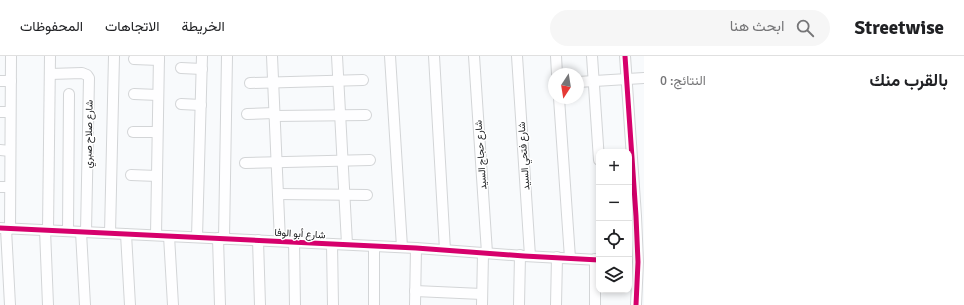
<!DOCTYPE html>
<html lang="ar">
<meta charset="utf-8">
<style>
body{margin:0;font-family:Signika,Vazirmatn,sans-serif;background:#f6f6f6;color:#202124;direction:rtl}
.controls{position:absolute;right:12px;bottom:12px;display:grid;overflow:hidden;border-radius:8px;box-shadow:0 2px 6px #0003}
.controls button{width:36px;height:36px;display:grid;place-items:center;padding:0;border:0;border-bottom:1px solid #e0e0e0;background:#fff;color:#202124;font:20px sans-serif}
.compass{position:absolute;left:548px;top:12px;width:36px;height:36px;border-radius:50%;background:#fff;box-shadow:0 2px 6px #0003;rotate:192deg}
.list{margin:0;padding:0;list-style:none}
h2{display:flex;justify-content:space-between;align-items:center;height:52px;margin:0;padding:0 16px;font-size:17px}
h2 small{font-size:13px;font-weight:400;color:#757577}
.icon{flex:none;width:22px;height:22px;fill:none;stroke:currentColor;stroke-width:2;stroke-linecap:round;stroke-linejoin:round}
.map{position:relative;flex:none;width:644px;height:249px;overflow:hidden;direction:ltr}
header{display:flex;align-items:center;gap:24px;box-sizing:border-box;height:56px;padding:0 20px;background:#fff;border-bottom:1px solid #e0e0e0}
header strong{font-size:19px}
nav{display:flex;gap:22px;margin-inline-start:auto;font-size:14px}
.search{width:280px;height:36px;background:#f6f6f6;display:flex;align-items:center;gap:10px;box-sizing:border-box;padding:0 14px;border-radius:22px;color:#757577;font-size:15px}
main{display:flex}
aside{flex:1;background:#fff}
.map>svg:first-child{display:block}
</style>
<header>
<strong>Streetwise</strong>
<div class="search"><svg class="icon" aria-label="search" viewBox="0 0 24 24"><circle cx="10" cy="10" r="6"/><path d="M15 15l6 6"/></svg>ابحث هنا</div>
<nav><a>الخريطة</a><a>الاتجاهات</a><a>المحفوظات</a></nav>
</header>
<main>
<aside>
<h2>بالقرب منك<small>النتائج: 0</small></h2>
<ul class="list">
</ul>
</aside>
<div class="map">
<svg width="644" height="249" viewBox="0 0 644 249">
<rect width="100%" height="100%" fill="#f8fafc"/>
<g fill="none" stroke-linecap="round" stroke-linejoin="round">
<defs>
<g id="street">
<path d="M272 0 280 185"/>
<path d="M337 0 347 188"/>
<path d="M390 0 402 191"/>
<path d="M434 0 445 194"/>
<path d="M474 0 487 197"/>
<path d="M517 0 530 200"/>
<path d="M556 0 557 18"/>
<path d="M592 0 599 104"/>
<path d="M625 0 636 160 638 206 636 249"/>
<path d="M134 3 159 4"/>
<path d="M181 12 202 13"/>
<path d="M50 18 82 17 87 19 89 22 86 176"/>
<path d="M0 25H11"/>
<path d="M578 26 644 22"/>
<path d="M250 27 363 24"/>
<path d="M134 38 158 39"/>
<path d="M559 42 570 202"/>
<path d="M181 48 201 49"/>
<path d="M0 56H10"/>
<path d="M247 58 274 57"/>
<path d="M274 60 366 59"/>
<path d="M133 76H157"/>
<path d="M0 94 10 95"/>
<path d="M245 107 370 104"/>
<path d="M131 119 157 120"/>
<path d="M0 131H10"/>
<path d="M278 138 367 139"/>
<path d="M0 172 416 192 524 200 599 204"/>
<path d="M6 173 10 249"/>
<path d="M10 173 11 0"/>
<path d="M45 174 48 249"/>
<path d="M48 174 50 0"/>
<path d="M68 175 69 38"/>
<path d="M81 176 85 249"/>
<path d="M110 177 114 0"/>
<path d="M126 178 130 249"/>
<path d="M156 179 159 0"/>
<path d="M169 180 173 249"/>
<path d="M197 181 202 0"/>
<path d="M218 182 220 249"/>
<path d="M224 183 227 0"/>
<path d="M258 184 260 249"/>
<path d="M294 186 295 249"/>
<path d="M332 188 333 249"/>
<path d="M374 190V249"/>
<path d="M415 235 482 238"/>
<path d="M415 249 416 192"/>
<path d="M482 249 483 197"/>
<path d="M519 249 520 199"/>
<path d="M556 249 557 201"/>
<path d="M595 249V203"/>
</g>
</defs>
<!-- street casing -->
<use href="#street" stroke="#d3d5d7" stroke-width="12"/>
<!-- street -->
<use href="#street" stroke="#fefeff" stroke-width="10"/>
<defs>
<g id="cycleway">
<path d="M625 0 636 160 638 206 636 249"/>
<path d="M0 172 416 192 524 200 599 204"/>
</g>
</defs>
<!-- cycleway casing -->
<use href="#cycleway" stroke="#fff" stroke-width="8"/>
<!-- cycleway -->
<use href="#cycleway" stroke="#d6006c" stroke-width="5"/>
</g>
<g text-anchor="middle" stroke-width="3" stroke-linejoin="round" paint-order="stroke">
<!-- street labels -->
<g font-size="10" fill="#141619" stroke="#fff">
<text transform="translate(88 78) rotate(-89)" y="4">شارع صلاح صبري</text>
<text transform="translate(480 99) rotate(-94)" y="4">شارع حجاج السيد</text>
<text transform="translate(523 100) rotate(-94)" y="4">شارع فتحي السيد</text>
<text transform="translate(300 177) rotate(3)" y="4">شارع أبو الوفا</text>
</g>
</g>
</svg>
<div class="controls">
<button>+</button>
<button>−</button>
<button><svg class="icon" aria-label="locate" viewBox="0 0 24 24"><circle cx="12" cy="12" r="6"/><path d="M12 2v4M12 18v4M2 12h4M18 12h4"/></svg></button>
<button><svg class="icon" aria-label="layers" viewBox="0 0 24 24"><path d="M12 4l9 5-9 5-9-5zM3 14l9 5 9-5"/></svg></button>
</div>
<svg class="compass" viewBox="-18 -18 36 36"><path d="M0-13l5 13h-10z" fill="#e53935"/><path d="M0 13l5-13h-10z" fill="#757577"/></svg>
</div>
</main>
